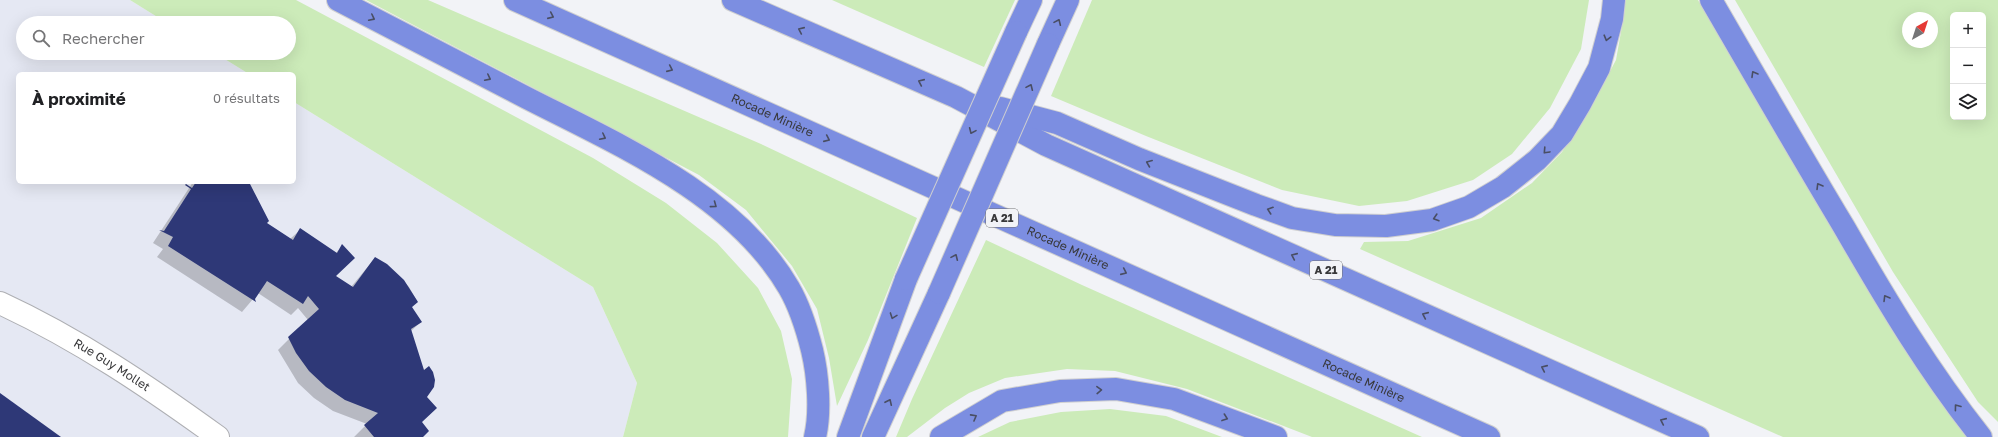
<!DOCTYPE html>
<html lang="fr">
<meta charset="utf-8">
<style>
body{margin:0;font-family:"Golos Text",sans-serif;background:#f6f6f6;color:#202124}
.controls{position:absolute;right:12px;top:12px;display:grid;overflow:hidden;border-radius:6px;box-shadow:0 4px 16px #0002}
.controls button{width:36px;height:36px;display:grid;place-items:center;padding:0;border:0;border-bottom:1px solid #e0e0e0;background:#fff;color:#202124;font:20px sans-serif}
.compass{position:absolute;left:1902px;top:12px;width:36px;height:36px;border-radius:50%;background:#fff;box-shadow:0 4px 16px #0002;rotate:39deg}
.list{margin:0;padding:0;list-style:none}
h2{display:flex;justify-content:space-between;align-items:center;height:52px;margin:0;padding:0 16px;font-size:17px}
h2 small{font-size:13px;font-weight:400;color:#757577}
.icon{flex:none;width:22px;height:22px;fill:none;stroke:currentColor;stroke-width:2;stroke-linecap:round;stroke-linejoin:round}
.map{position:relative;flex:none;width:1998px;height:437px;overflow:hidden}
.search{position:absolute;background:#fff;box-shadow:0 4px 16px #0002;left:16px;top:16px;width:280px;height:44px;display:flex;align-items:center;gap:10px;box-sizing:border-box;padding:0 14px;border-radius:22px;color:#757577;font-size:15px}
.panel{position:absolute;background:#fff;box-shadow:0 4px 16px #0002;left:16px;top:72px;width:280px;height:112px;border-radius:6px}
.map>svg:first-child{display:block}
</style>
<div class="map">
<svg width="1998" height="437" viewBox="0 0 1998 437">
<rect width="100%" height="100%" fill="#f2f3f7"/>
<!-- built -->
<path fill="#e5e8f3" d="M0 0H130L167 23H23V53H215L249 74H18V182H294V102L593 287 637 383 623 437H0Z"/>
<!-- green -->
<g fill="#ccebb9" fill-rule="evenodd">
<path d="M130 0H296L593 158 666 203 717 243 758 288 781 331 792 379 788 437H623L637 383 593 287 294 102V74H249L215 53H289V23H167Z"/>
<path d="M366 0H428L761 144 917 218 868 340 837 406 829 358 817 309 792 266 746 210 699 175Z"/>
<path d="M832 0H1015L984 67Z"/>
<path d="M1092 0H1589L1581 49 1550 108 1512 154 1473 180 1407 201 1359 206 1282 190 1146 136 1051 96Z"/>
<path d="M1625 0H1698L1895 335 1969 437H1783L1360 249 1364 242 1408 241 1481 218 1532 183 1562 152 1591 107 1616 60 1624 15Z"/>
<path d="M1735 0H1998V422L1978 402 1893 272ZM1953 15H1983V117H1953ZM1908 18H1932V42H1908Z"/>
<path d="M986 240 1082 285 1422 437H1312L1187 389 1115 371 1067 369 1005 378 969 393 945 408 907 437H896L912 399Z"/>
<path d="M1110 409 1166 416 1222 437H978L1010 422 1061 412Z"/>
</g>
<!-- shadow -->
<path fill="#0003" d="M193 182H248L268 220 266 223 290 239 300 230 336 253 342 246 335 276 351 287 375 258 395 272 409 287 417 301 411 308 421 322 411 331 426 397 421 423 422 437H354L367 424 333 411 314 398 298 383 278 350 308 320 298 308 291 315 258 293 242 312 157 257 163 249 153 243Z"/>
<!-- building -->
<g fill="#2e3877">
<path d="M196 182H249L269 221 267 223 293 240 300 228 337 253 342 244 355 258 336 276 353 287 375 257 387 264 404 280 418 302 412 307 422 322 411 329 424 370 429 366 433 372 435 380 434 387 427 397 437 408 422 422 429 431 423 437H374L364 425 378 413 345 400 326 387 309 371 296 353 288 337 319 309 308 296 303 304 267 281 255 299 256 302 168 246 173 237 159 230 164 231 191 189 185 185 186 184 192 188Z"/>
<path d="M0 393 61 437H0Z"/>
</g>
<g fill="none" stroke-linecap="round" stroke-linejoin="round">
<defs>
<g id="minor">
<path id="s1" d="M0 303C78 339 149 387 218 437"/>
</g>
<g id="motorway">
<path d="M338 0C401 33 464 65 527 98 619 145 735 195 789 288 800 307 807 330 812 350 818 375 821 412 815 437"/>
<path id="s2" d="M515 0 1489 437"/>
<path d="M733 0 956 97 1046 145 1698 437"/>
<path d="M1711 0C1755 76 1799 152 1844 227 1886 300 1929 372 1981 437"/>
<path d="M1016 32 1031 0"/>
<path d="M1048 44 1068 0"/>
<path d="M1000 108 1057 123 1139 159 1256 205 1292 218 1335 225 1386 226 1432 220 1469 207 1503 187 1537 160 1562 134 1580 104 1599 68 1612 19 1614 0"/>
<path d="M848 437 906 279"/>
<path d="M873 437 939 293"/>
<path d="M941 437 1002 401 1060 391 1116 389 1174 399 1276 437"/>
</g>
</defs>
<!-- minor casing -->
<use href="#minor" stroke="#aeafb3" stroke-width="24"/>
<!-- motorway casing -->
<use href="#motorway" stroke="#cfcfd0" stroke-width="24"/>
<!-- minor -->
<use href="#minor" stroke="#fff" stroke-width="22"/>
<!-- motorway -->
<use href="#motorway" stroke="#7c8ee1" stroke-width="22"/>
<defs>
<g id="motorway-bridge">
<path d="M906 279 1016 32"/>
<path d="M939 293 1048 44"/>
</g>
</defs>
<!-- motorway-bridge casing -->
<use href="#motorway-bridge" stroke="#cfcfd0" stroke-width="24" stroke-linecap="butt"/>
<!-- motorway-bridge -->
<use href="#motorway-bridge" stroke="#7c8ee1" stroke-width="22"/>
</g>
<!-- one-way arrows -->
<defs><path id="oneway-chevron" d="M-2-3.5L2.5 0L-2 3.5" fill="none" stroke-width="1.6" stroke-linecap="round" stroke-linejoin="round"/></defs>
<g stroke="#494e64">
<use href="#oneway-chevron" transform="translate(551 16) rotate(24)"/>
<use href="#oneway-chevron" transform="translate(372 18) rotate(27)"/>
<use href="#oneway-chevron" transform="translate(1058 22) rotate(-66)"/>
<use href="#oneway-chevron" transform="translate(801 30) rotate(-156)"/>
<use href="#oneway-chevron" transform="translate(1607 38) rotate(105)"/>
<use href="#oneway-chevron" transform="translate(670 69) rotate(24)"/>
<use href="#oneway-chevron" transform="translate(1754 74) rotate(-120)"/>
<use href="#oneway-chevron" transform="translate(488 78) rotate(27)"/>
<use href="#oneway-chevron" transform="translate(921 82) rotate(-156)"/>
<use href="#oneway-chevron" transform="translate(1030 87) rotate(-66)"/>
<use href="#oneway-chevron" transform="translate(972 131) rotate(114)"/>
<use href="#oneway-chevron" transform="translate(603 137) rotate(27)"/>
<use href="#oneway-chevron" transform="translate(827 139) rotate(24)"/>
<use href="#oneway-chevron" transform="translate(1546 151) rotate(133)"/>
<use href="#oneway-chevron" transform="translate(1149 163) rotate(-158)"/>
<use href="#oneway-chevron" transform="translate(1819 186) rotate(-121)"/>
<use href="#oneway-chevron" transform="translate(714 205) rotate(36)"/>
<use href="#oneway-chevron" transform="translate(1270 210) rotate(-161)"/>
<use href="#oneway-chevron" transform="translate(1436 218) rotate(163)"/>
<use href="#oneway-chevron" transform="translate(1294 256) rotate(-156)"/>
<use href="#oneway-chevron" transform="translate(955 257) rotate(-66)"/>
<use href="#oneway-chevron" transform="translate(1124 272) rotate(24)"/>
<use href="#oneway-chevron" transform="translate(1886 298) rotate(-121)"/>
<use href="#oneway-chevron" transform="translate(1425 315) rotate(-156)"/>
<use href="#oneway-chevron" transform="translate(893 316) rotate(110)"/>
<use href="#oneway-chevron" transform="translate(1544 368) rotate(-156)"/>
<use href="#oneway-chevron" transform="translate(1099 390) rotate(-2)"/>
<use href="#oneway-chevron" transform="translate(889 402) rotate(-65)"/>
<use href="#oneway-chevron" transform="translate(1957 407) rotate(-127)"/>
<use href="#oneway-chevron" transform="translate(974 417) rotate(-29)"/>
<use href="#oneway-chevron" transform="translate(1225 418) rotate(20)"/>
<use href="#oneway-chevron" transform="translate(1663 421) rotate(-156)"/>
</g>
<g text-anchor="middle" stroke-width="4" stroke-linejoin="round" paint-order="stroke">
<!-- shield labels -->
<g fill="#f2f3f7" stroke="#707073" stroke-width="1">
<rect x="986" y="209" width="32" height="18" rx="3"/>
<rect x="1310" y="261" width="32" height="18" rx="3"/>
</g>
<g font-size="11" font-weight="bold" fill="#38383a">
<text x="1002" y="222">A 21</text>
<text x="1326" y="274">A 21</text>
</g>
<!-- street labels -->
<g font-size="12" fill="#38383a" stroke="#f2f3f7">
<text dy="4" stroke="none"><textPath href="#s2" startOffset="282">Rocade Minière</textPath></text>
<text dy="4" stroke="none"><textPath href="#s2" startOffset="606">Rocade Minière</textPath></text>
<text dy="4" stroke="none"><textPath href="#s1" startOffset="128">Rue Guy Mollet</textPath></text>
<text dy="4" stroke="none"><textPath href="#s2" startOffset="930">Rocade Minière</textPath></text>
</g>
</g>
</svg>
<div class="controls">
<button>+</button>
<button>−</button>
<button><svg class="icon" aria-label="layers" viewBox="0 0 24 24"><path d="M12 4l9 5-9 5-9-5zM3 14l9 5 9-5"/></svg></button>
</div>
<svg class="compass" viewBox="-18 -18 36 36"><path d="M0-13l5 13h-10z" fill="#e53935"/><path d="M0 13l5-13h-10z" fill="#757577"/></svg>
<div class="search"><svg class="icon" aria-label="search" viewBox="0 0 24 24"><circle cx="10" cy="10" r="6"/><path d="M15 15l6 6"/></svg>Rechercher</div>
<section class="panel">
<h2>À proximité<small>0 résultats</small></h2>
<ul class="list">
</ul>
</section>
</div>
